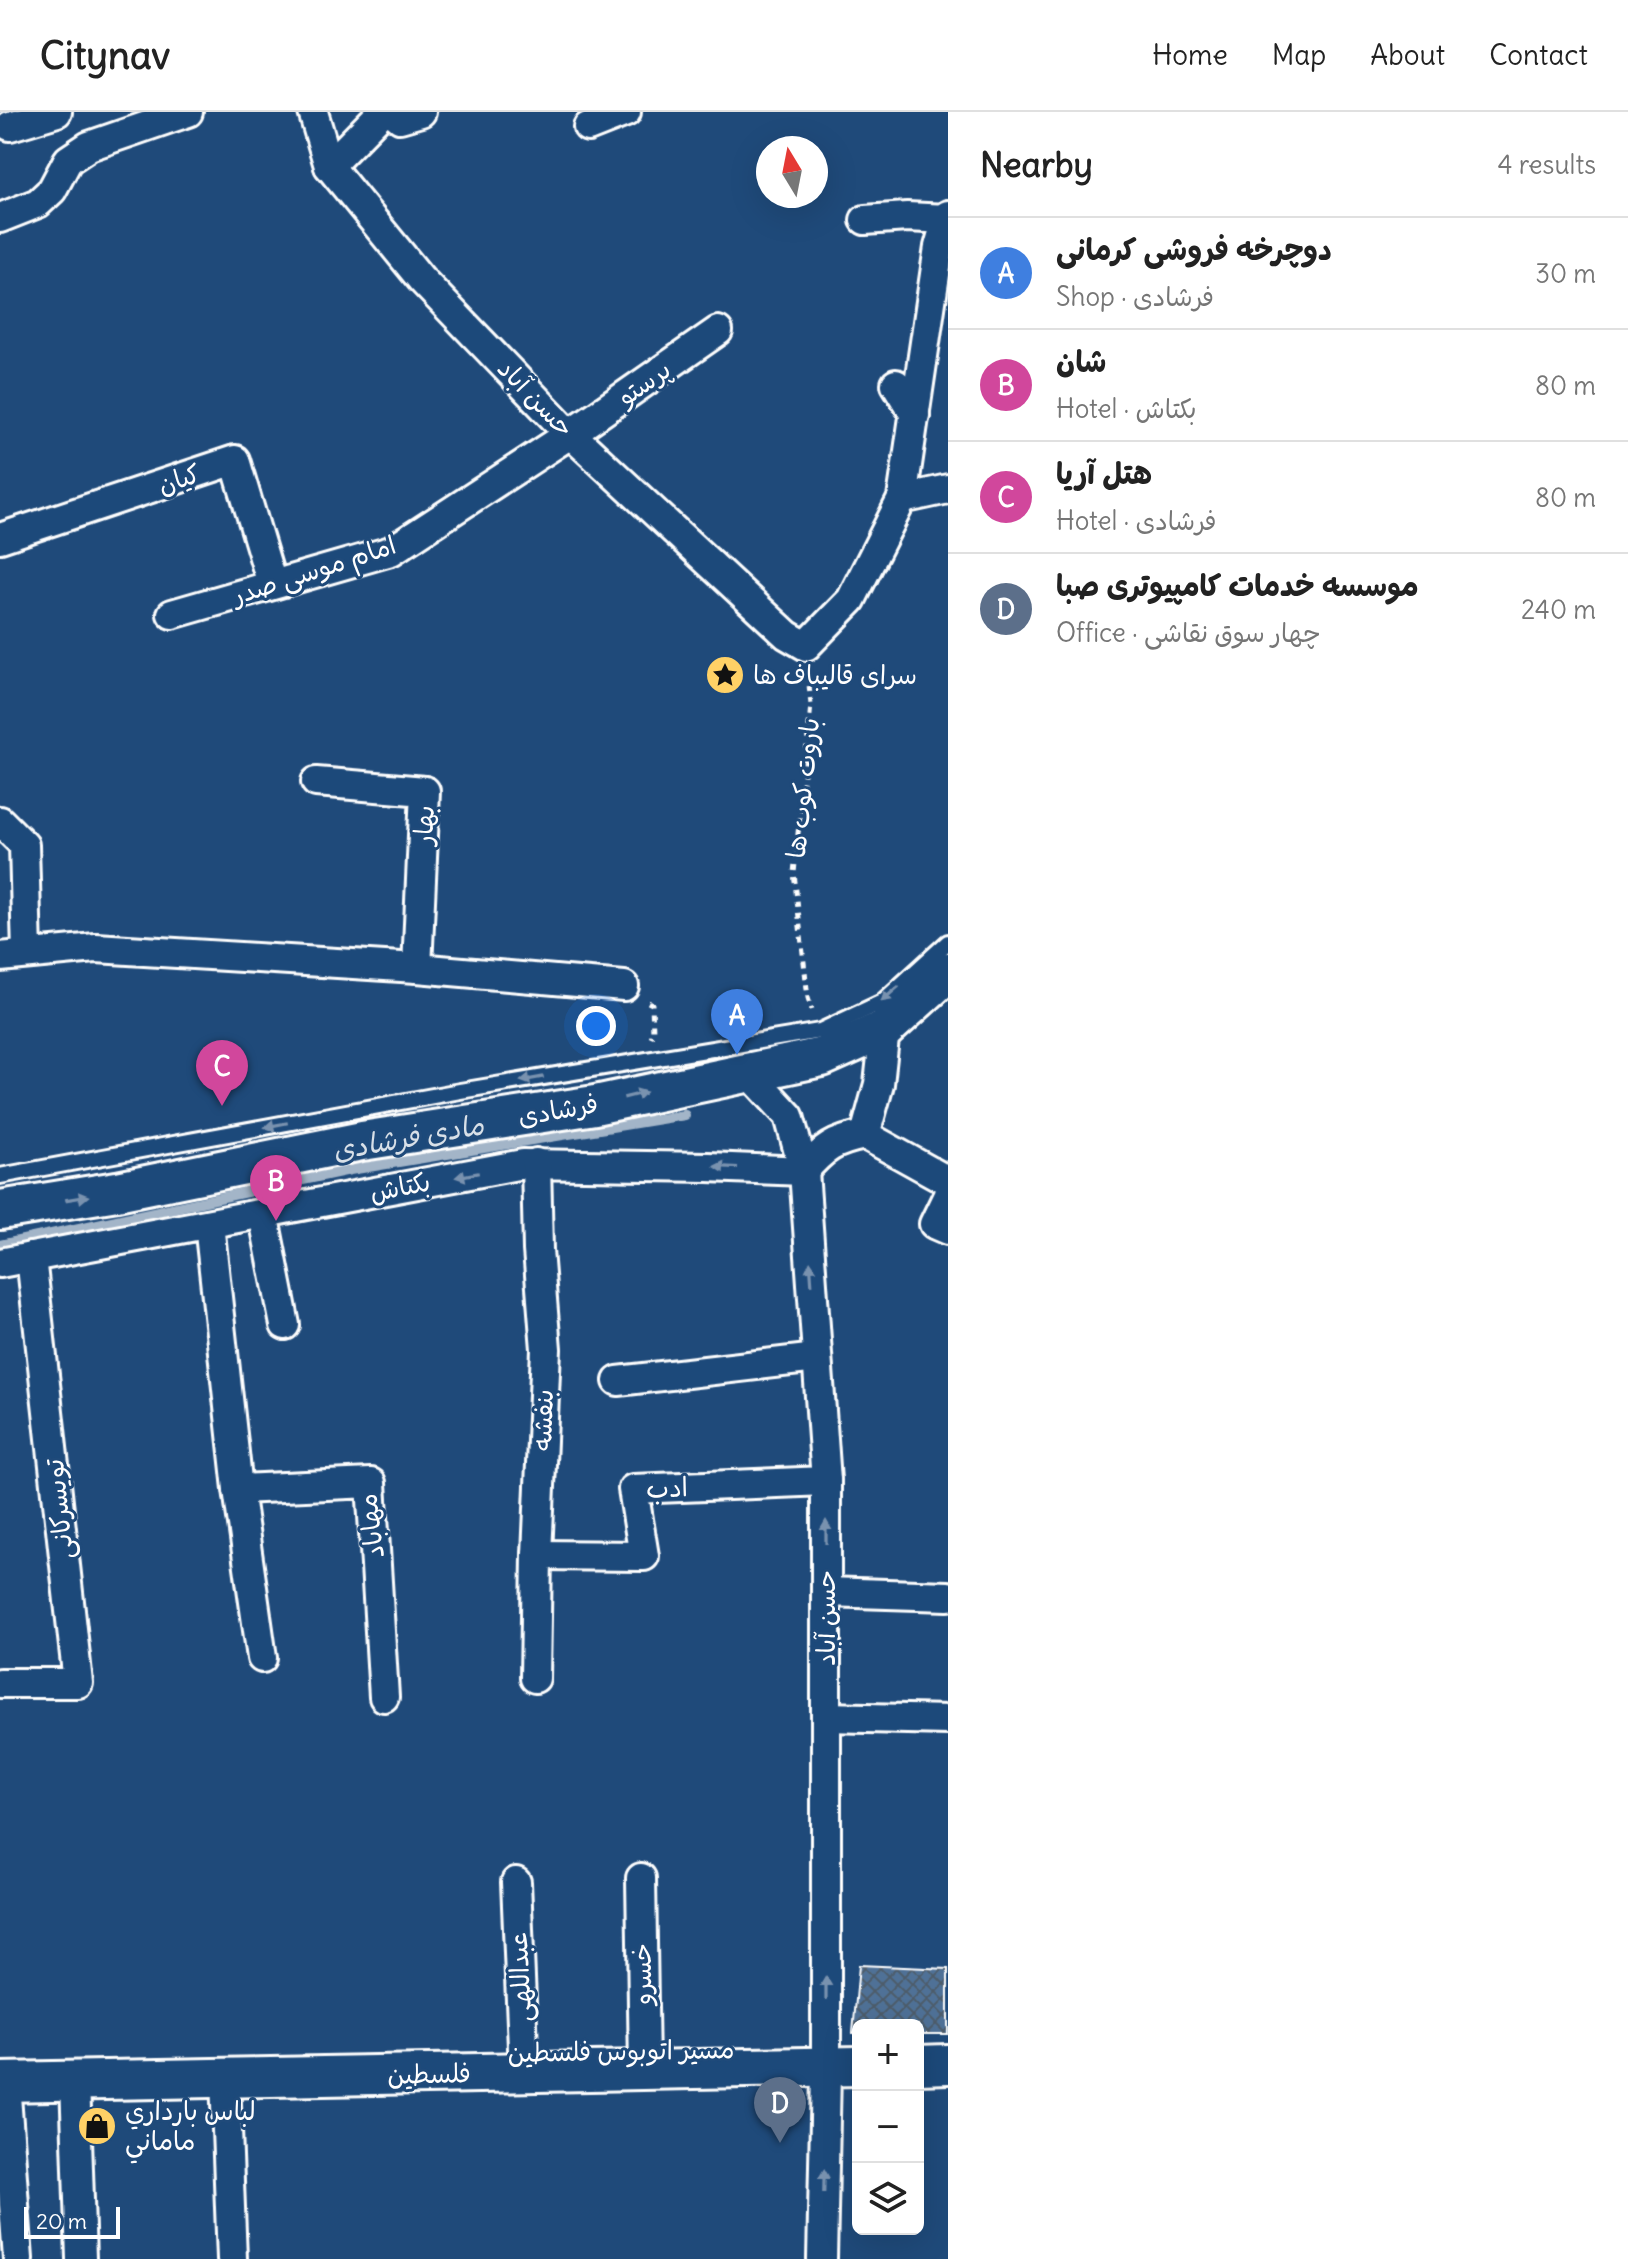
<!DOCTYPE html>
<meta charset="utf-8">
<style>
body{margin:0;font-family:Delius,"Playpen Sans Arabic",sans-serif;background:#f6f6f6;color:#222}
.controls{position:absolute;right:24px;bottom:24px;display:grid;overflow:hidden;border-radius:12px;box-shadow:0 8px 32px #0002}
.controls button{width:72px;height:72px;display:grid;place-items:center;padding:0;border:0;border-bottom:2px solid #e0e0e0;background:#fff;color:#222;font:40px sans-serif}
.compass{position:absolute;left:756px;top:24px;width:72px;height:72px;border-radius:50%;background:#fff;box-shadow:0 8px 32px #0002;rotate:350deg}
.scale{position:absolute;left:24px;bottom:20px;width:96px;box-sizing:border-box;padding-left:8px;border:4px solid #fff;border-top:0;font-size:22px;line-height:28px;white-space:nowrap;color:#fff;-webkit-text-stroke:6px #1f4a7a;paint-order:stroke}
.you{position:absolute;left:596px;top:914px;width:28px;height:28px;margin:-20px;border:6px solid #fff;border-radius:50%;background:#1a73e8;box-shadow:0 0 0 12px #1a73e833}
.badge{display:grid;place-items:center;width:52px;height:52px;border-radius:50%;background:#857141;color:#fff;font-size:26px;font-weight:700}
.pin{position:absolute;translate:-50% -66px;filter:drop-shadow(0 2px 4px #0008)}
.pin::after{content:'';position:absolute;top:42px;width:28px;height:24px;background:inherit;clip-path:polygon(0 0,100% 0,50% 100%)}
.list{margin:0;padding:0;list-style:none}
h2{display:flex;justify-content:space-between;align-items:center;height:104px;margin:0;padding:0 32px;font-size:34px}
h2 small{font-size:26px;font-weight:400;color:#767676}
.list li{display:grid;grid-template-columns:52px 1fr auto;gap:24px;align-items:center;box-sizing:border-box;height:112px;padding:0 32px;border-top:2px solid #e0e0e0}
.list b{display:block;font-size:30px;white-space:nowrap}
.list p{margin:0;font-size:26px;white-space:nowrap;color:#767676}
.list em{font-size:26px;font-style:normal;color:#767676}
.icon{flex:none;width:44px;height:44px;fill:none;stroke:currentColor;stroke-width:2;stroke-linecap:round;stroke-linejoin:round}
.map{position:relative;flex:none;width:948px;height:2147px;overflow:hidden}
header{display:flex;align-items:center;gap:48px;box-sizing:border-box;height:112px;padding:0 40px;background:#fff;border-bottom:2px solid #e0e0e0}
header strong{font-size:38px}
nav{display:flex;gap:44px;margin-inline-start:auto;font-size:28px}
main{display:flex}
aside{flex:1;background:#fff}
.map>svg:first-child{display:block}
</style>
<header>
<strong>Citynav</strong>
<nav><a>Home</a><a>Map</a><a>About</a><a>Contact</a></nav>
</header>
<main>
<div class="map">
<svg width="948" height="2147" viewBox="0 0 948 2147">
<defs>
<pattern id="building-cross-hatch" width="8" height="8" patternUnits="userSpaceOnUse" patternTransform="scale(2)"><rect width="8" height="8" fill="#507197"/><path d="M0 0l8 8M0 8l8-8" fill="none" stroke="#4e5b6a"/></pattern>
</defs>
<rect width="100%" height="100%" fill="#1f4a7a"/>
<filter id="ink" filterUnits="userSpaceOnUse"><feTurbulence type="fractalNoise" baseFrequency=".0125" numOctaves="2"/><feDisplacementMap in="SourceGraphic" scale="16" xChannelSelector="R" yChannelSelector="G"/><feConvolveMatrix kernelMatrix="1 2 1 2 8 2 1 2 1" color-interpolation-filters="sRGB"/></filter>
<g filter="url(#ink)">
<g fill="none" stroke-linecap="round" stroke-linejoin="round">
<!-- stream -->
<path stroke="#a3b5c8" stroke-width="10" d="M0 1133 350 1058 685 1003"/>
</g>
<!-- building -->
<path fill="url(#building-cross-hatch)" stroke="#fff" stroke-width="2" d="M859 1853 948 1857V1922H918V1913H858V1921H853Z"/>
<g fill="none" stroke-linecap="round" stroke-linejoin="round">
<defs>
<path id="lane" d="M0 1064 460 979 820 919 882 890 948 830"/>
<g id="street">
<path d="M313 0 329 54 421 167 562 314 787 523 806 534 851 488 902 387 939 135 948 103"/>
<path d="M393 0 400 6 421 0"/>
<path d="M10 14 57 0"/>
<path d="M588 15 626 0"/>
<path d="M329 54 382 0"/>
<path d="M0 106 38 91 52 78 68 48 89 34 188 0"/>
<path d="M865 108 907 105 947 107"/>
<path d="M896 272 915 303"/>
<path d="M902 387 948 377"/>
<path d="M0 426 235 348 272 472"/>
<path d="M172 502 391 439 570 322 718 219"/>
<path d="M316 670 425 679 417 856"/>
<path d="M0 709 24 733 27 841"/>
<path d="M0 845 96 836 417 856 624 874"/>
<path d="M749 961 789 1004 804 1059 826 1369V1960L822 2147"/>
<path d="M865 1023 879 972 885 917"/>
<path d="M804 1059C824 1036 834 1029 865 1023L948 1069"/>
<path d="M948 1083 934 1112 948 1118"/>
<path d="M263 1101 285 1213"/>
<path d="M209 1112 238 1377 262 1546"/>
<path d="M0 1151 523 1052 708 1055 804 1059"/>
<path d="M618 1269 817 1246"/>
<path d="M238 1377 371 1371 384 1585"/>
<path d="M537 1443 644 1444 633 1377 826 1369"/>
<path d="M826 1480 948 1484"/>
<path d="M535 1566 537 1443 546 1237 538 1138 536 1051"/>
<path d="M0 1571H78L31 1145"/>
<path d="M826 1605 948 1608"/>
<path d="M641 1766 644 1957"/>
<path d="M516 1770 524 1960"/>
<path d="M225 1966 232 2147"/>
<path d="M75 1968 81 2147"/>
<path d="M5 1970 18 2147"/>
</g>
<g id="secondary">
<path d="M0 1098 117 1079 362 1029 595 993 822 945 885 917 948 860"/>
<path d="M918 1953 948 1952"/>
<path d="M0 1970 858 1954"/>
</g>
</defs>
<!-- lane casing -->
<use href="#lane" stroke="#fff" stroke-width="20"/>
<!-- street casing -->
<use href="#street" stroke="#fff" stroke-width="34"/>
<!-- secondary casing -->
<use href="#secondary" stroke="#fff" stroke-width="44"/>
<!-- path -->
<g stroke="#fff" stroke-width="5" stroke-dasharray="6 6" stroke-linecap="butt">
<path d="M808 562 811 593 794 761 808 886 812 898"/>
<path d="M648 890 652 892 653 921 651 925"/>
</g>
<!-- lane -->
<use href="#lane" stroke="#1f4a7a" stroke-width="14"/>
<!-- street -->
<use href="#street" stroke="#1f4a7a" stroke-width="28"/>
<!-- secondary -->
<use href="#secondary" stroke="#1f4a7a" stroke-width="38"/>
</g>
<!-- one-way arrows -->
<defs><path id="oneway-solid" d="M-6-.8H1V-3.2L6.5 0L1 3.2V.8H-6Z" transform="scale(2)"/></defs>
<g fill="#7992af">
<use href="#oneway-solid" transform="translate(890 882) rotate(139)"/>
<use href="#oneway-solid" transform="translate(532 967) rotate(170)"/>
<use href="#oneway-solid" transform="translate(635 983) rotate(-14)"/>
<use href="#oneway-solid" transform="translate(276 1013) rotate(169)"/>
<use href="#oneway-solid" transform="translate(726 1055) rotate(-177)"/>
<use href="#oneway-solid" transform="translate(467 1063) rotate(169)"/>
<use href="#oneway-solid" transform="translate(77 1086) rotate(-9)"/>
<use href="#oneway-solid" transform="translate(811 1161) rotate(-94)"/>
<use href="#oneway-solid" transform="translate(826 1420) rotate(-90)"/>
<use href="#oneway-solid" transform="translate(826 1876) rotate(-90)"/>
<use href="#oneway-solid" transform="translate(824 2069) rotate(-89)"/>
</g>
</g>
<!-- icons -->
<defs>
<symbol id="sight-disc" viewBox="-11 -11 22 22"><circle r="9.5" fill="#ffd166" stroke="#1f4a7a"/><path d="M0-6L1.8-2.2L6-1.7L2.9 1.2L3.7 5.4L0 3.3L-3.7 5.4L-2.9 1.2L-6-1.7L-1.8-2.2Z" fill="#111"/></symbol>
<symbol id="shop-disc" viewBox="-11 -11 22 22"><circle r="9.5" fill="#ffd166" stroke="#1f4a7a"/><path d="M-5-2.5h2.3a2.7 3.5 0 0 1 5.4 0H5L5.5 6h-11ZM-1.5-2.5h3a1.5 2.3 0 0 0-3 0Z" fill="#111"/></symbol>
</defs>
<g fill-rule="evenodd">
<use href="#sight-disc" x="703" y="541" width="44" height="44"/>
<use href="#shop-disc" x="75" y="1992" width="44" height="44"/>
</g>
<g text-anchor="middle" stroke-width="6" stroke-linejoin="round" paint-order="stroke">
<!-- street labels -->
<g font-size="26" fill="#fff" stroke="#1f4a7a">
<text transform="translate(644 271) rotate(-35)" y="9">پرستو</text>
<text transform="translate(536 286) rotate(46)" y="9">حسن آباد</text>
<text transform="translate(179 367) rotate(-18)" y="9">کیان</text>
<text transform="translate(314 458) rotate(-18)" y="9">امام موسی صدر</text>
<text transform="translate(803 676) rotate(-84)" y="9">باروت کوب ها</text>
<text transform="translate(424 713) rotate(-87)" y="9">بهار</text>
<text transform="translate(558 998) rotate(-10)" y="9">فرشادی</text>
<text transform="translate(400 1075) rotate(-11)" y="9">بکتاش</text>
<text transform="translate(543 1308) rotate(-88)" y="9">بنفشه</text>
<text transform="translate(667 1376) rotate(-3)" y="9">ادب</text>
<text transform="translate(59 1397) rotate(-96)" y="9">تویسرکانی</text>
<text transform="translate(371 1414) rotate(-97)" y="9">مهاباد</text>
<text transform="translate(826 1506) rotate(-90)" y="9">حسن آباد</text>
<text transform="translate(642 1862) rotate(-91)" y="9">خسرو</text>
<text transform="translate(520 1865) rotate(-93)" y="9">عبداللهی</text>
<text transform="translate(621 1939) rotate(-1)" y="9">مسیر اتوبوس فلسطین</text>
<text transform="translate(429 1962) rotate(-1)" y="9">فلسطین</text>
</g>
<!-- poi labels -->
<g font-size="26" fill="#fff" stroke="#1f4a7a" text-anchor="start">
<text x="753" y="572">سرای قالیباف ها</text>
<text x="125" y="2008">لباس بارداري<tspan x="125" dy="30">ماماني</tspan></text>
</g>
<!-- water labels -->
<g font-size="28" font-style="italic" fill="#d8e0e8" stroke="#1f4a7a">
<text transform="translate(408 1025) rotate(-10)" y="10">مادی فرشادی</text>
</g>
</g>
</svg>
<div class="controls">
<button>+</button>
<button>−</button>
<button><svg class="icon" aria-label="layers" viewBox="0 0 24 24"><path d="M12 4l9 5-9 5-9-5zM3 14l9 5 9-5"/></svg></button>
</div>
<svg class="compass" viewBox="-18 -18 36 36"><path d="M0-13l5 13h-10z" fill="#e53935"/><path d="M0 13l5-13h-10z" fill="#767676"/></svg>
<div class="scale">20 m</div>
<div class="you"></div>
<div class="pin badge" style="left:737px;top:943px;background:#3f7fe0">A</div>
<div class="pin badge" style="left:276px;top:1109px;background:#d1479c">B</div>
<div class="pin badge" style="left:222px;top:994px;background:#d1479c">C</div>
<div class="pin badge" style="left:780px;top:2031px;background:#5c6f8a">D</div>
</div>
<aside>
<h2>Nearby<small>4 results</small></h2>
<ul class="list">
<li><span class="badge" style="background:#3f7fe0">A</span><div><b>دوچرخه فروشی کرمانی</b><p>Shop · فرشادی</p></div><em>30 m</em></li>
<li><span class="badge" style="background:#d1479c">B</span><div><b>شان</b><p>Hotel · بکتاش</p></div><em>80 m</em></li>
<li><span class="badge" style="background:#d1479c">C</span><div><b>هتل آریا</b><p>Hotel · فرشادی</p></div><em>80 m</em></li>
<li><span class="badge" style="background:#5c6f8a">D</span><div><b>موسسه خدمات کامپیوتری صبا</b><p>Office · چهار سوق نقاشی</p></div><em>240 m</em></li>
</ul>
</aside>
</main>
